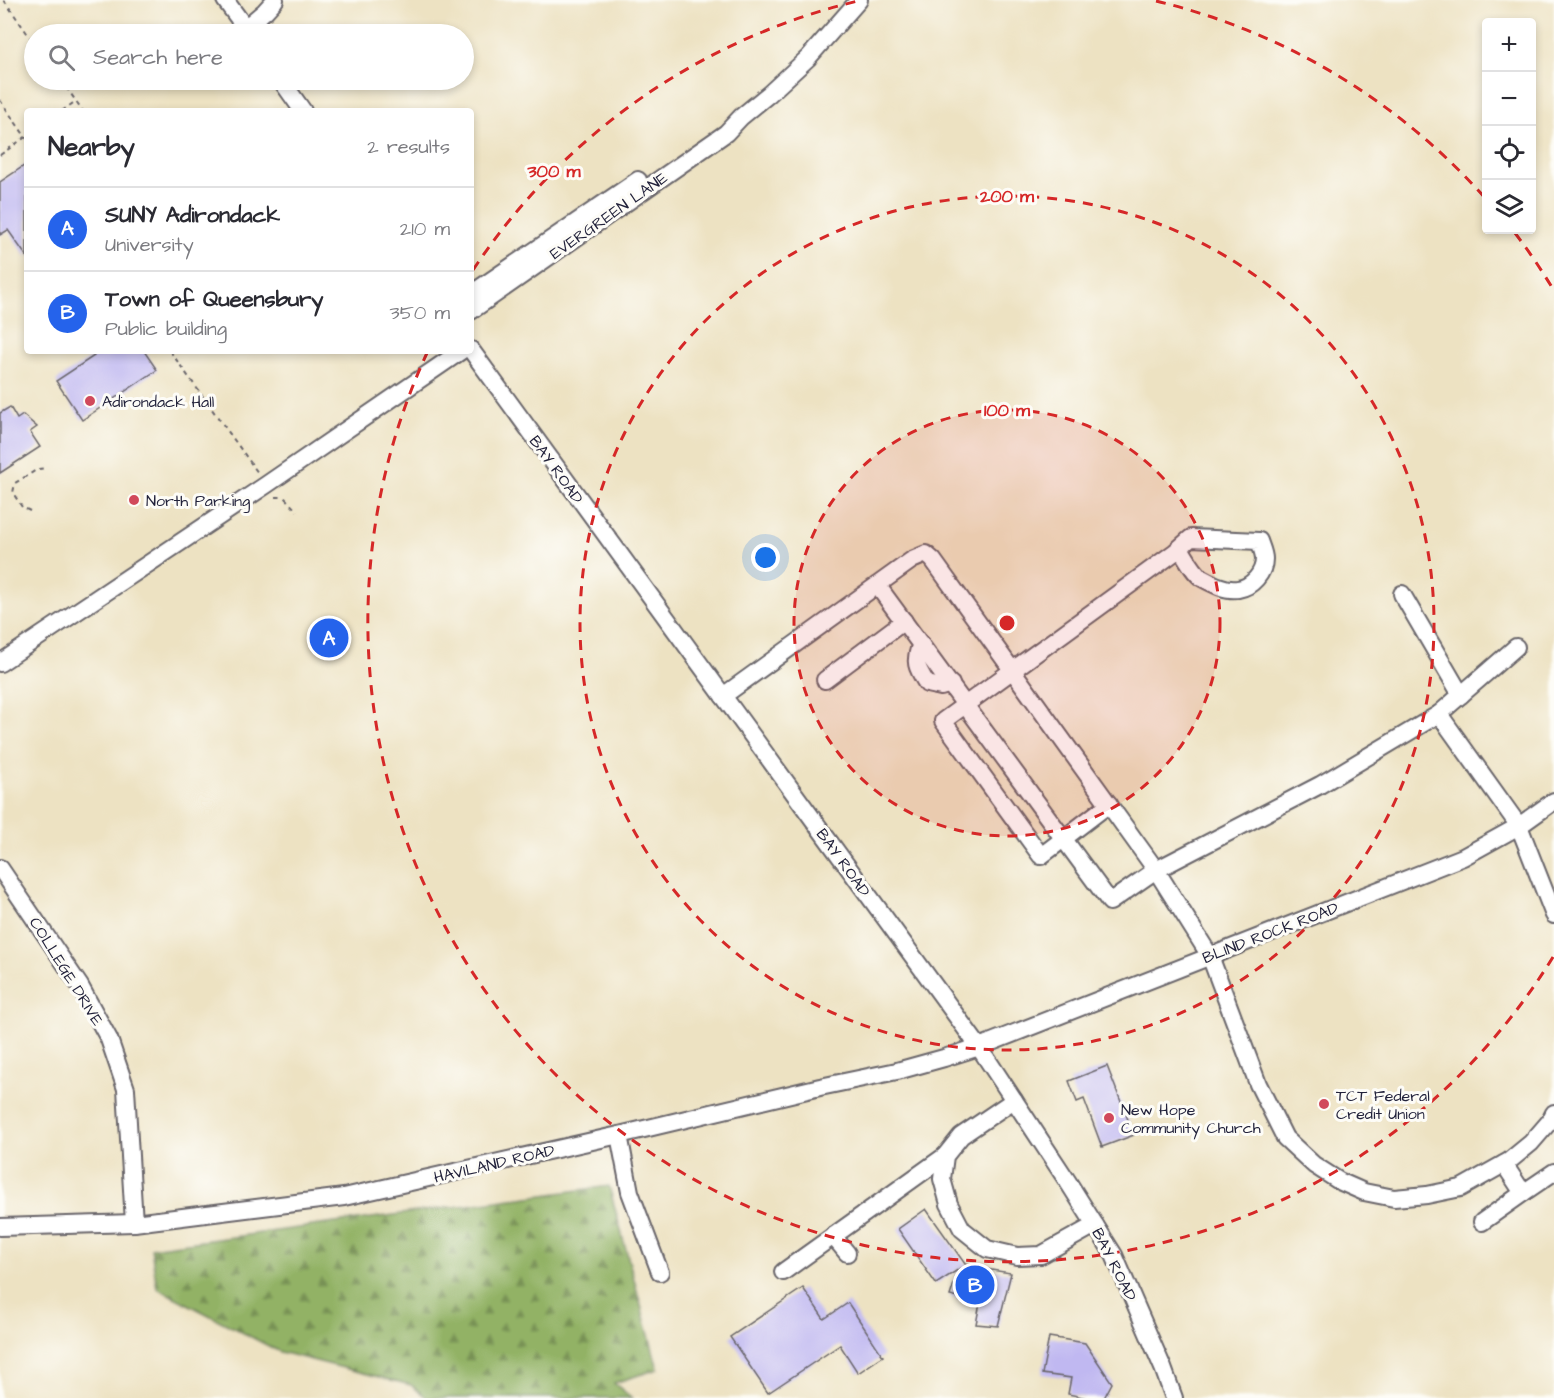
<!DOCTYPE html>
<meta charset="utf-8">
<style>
body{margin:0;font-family:"Architects Daughter",sans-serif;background:#f7f7f7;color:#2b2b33}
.controls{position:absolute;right:18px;top:18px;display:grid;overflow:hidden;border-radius:6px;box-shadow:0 3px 9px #0003}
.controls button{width:54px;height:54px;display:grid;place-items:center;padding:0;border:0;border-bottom:2px solid #e1e1e2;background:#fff;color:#2b2b33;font:30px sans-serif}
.you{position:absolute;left:766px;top:558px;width:21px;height:21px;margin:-15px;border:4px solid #fff;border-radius:50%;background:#1a73e8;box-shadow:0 0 0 9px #1a73e833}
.badge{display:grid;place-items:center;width:39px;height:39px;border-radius:50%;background:#2563eb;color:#fff;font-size:20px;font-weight:700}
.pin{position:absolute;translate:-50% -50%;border:3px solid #fff;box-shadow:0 2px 6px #0006}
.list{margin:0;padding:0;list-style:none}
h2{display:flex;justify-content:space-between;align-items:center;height:78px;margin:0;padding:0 24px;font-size:26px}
h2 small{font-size:20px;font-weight:400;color:#7c7c81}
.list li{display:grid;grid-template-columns:39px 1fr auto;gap:18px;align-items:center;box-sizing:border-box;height:84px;padding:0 24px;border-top:2px solid #e1e1e2}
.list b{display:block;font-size:22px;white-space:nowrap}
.list p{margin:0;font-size:20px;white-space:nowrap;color:#7c7c81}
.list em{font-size:20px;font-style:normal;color:#7c7c81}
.icon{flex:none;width:33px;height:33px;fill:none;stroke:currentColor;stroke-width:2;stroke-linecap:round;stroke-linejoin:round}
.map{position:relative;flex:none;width:1554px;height:1398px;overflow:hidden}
.search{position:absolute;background:#fff;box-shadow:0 3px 9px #0003;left:24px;top:24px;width:450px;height:66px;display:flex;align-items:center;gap:15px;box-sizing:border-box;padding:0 21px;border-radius:33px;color:#7c7c81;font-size:22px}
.panel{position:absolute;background:#fff;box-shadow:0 3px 9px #0003;left:24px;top:108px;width:450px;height:246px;border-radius:6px}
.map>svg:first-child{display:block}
</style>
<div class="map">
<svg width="1554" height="1398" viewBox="0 0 1554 1398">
<defs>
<pattern id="forest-firs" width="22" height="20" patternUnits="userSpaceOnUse" patternTransform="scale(1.5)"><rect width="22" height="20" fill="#92b265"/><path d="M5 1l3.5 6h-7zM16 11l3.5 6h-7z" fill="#779054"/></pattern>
</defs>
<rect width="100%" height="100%" fill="#fdfcf7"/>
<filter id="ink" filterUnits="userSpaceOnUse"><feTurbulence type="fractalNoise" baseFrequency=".0167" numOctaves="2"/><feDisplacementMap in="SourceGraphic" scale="12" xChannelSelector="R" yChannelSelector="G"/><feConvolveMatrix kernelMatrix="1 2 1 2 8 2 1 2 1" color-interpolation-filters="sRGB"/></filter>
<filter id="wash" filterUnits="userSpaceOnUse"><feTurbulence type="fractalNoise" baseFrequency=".008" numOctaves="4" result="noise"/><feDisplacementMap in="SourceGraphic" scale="24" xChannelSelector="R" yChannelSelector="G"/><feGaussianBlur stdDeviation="1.35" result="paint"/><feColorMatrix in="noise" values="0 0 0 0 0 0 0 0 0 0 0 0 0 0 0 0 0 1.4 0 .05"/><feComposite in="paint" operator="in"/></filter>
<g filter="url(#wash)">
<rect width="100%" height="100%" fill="#ede2c2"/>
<!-- forest -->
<path fill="url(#forest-firs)" stroke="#5a6a50" stroke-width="1.5" d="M609 1186 658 1369 614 1383 632 1398H427L411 1385 280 1352 157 1288 151 1248Z"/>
<g id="blocks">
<!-- building -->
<g fill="#c0b8f1">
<path d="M27 164V257L8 230 0 235V182Z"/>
<path d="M91 351H144L157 370 82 420 56 381 94 356Z"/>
<path d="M10 407 17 419 23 415 37 427 30 432 40 447 0 473V413Z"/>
<path d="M1107 1066 1134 1135 1102 1147 1084 1099 1077 1102 1069 1081Z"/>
<path d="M926 1209 965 1264 972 1267 1011 1273 998 1326 976 1324 980 1303 950 1296 959 1269 936 1284 898 1229Z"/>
<path d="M803 1288 824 1319 848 1303 883 1356 858 1373 840 1345 768 1393 730 1337Z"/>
<path d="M1049 1337 1085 1343 1112 1383 1104 1398H1087L1068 1394 1071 1378 1042 1374Z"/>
</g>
</g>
</g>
<g filter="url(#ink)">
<use href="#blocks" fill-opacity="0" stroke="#69656a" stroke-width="1.5"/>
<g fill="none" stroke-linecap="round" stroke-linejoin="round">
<defs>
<g id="minor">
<path d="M225 0 250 34"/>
<path d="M245 28 265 11 275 0"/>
<path d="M281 80 303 111"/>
<path d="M471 294 638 180"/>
<path d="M471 311 726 133 741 117 769 94 808 58 859 0"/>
<path d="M471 350 979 1047 1068 1182 1114 1255 1163 1368 1174 1398"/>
<path d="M1402 594 1461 695"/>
<path d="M921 644C913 662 917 668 927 684L941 687 951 684"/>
<path d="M1516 647 1439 714 1320 785 1156 870 1210 956 1258 1084 1285 1138 1314 1165 1339 1181 1364 1192 1394 1198 1427 1195 1461 1188 1509 1161 1531 1143 1550 1121 1554 1113"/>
<path d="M0 663 266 485 461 351"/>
<path d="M825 680 904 621"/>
<path d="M723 696 912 560 926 554 933 560 1156 870 1110 902 877 585"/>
<path d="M1439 714 1519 826 1554 915"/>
<path d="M1109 804 1041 856 943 721 1175 552 1191 538 1259 541C1261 547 1264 553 1264 559 1264 573 1252 587 1238 589 1226 591 1213 584 1202 578 1193 572 1186 557 1180 548"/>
<path d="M0 868 80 986 109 1039 126 1089 134 1223"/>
<path d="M1014 1100 961 1136 945 1156 942 1179 949 1204 962 1229 987 1249 1017 1256 1041 1255 1095 1225"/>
<path d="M619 1135 630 1192 660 1272"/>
<path d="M1523 1193 1554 1172"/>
<path d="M1482 1222 1523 1193 1504 1164"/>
<path d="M0 1227 134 1223 344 1197 619 1135 820 1087 897 1071 944 1058 979 1047 1463 857 1519 826 1554 801"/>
<path d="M833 1236 847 1253"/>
<path d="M783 1272 945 1156"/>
</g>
</defs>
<!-- minor casing -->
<use href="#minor" stroke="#69656a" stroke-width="20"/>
<!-- path -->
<g stroke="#69656a" stroke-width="2" stroke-dasharray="4.5 4.5" stroke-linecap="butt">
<path d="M4 0 34 43"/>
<path d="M61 80 83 111"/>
<path d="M0 100 27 139"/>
<path d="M62 111 76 101"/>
<path d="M0 155 27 136"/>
<path d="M170 351 258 473"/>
<path d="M276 497H284L297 511"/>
<path d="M30 511 22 507 13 493 15 483 38 469 47 468"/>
</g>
<!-- minor -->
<use href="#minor" stroke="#fff" stroke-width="16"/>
</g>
</g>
<!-- distance rings -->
<circle cx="1007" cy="623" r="213" fill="#d62828" fill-opacity=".12"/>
<g fill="none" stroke="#d62828" stroke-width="3" stroke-dasharray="10 8">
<circle cx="1007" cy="623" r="213"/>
<circle cx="1007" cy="623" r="427"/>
<path d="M1553 957A640 640 0 0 1 427 353M473 270A640 640 0 0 1 858 1M1156 1A640 640 0 0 1 1486 199M1515 233A640 640 0 0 1 1553 289"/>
</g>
<!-- markers -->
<g fill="#d1495b" stroke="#fdfcf7" stroke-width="2">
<circle cx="90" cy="401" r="6"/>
<circle cx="134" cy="500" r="6"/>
<circle cx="1324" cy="1104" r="6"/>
<circle cx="1109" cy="1118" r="6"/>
</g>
<g text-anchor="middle" stroke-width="6" stroke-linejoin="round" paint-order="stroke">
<!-- street labels -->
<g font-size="16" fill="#22223b" stroke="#fdfcf7">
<text transform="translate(608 215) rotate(-35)" y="6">EVERGREEN LANE</text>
<text transform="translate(557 469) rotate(54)" y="6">BAY ROAD</text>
<text transform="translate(844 862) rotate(54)" y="6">BAY ROAD</text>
<text transform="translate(1270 932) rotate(-21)" y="6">BLIND ROCK ROAD</text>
<text transform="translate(67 971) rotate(58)" y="6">COLLEGE DRIVE</text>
<text transform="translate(494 1163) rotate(-13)" y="6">HAVILAND ROAD</text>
<text transform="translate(1115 1264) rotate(63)" y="6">BAY ROAD</text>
</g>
<!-- poi labels -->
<g font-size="16" fill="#22223b" stroke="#fdfcf7" text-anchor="start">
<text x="102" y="407">Adirondack Hall</text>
<text x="146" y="506">North Parking</text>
<text x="1336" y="1101">TCT Federal<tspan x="1336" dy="18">Credit Union</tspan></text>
<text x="1121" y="1115">New Hope<tspan x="1121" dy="18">Community Church</tspan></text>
</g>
</g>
<circle cx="1007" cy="623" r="9" fill="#d62828" stroke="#fdfcf7" stroke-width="3"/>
<g font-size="18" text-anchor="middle" font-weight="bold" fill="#d62828" stroke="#fdfcf7" stroke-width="6" stroke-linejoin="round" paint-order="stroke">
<text x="554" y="177">300 m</text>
<text x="1007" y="202">200 m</text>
<text x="1007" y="416">100 m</text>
</g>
</svg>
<div class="controls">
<button>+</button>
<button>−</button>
<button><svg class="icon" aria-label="locate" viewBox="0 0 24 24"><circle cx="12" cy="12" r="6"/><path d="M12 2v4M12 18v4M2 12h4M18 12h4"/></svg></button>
<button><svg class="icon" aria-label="layers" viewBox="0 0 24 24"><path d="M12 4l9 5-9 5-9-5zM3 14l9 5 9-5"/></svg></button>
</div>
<div class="you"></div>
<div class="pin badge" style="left:329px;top:638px">A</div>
<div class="pin badge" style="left:975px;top:1285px">B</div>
<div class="search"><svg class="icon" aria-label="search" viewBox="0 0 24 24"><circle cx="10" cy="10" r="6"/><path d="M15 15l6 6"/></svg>Search here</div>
<section class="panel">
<h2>Nearby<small>2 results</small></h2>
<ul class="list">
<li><span class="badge">A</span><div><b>SUNY Adirondack</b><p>University</p></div><em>210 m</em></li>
<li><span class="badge">B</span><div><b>Town of Queensbury</b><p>Public building</p></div><em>350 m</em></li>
</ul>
</section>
</div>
